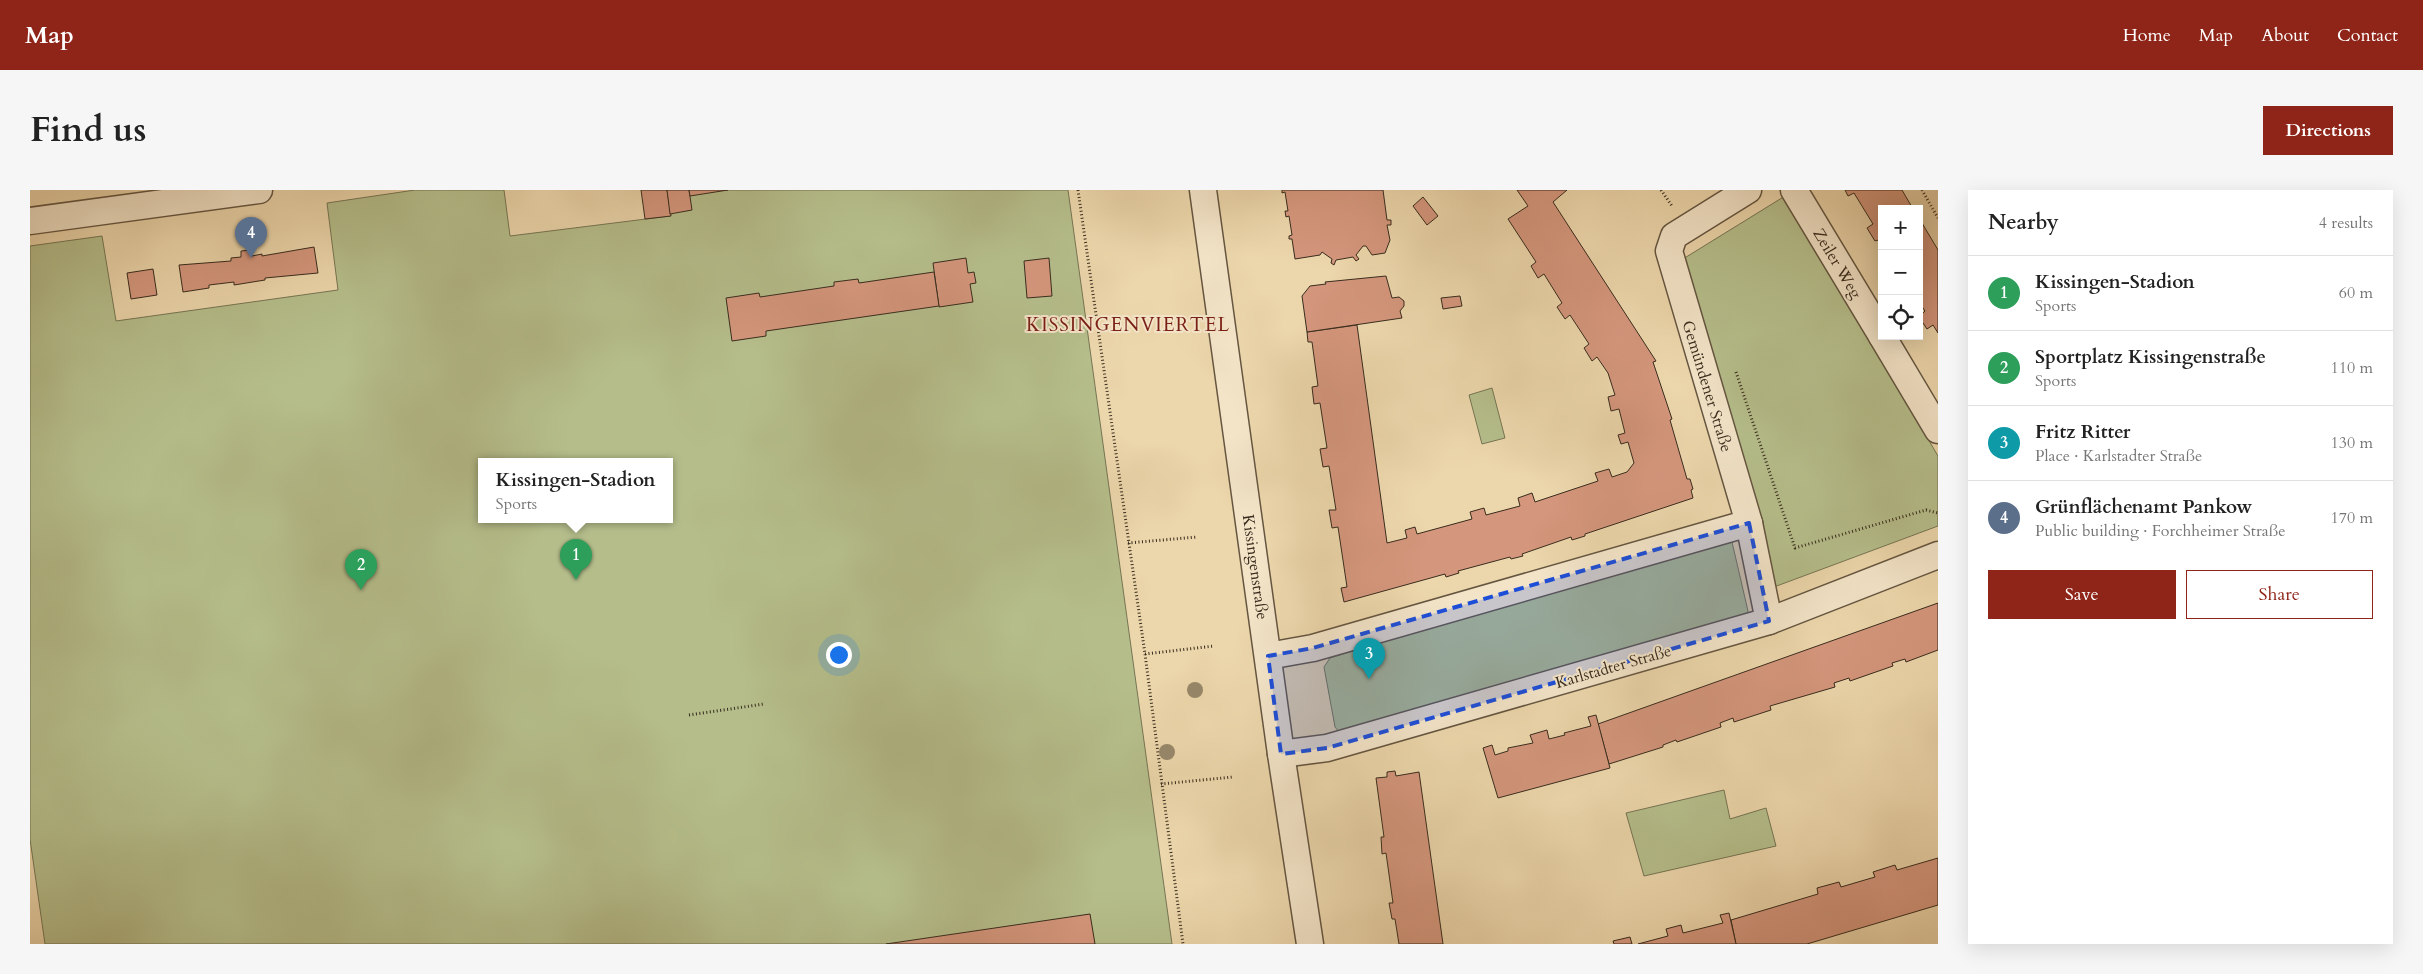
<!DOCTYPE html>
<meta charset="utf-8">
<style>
body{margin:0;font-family:Cardo,serif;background:#f6f6f6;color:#222}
.controls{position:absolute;right:15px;top:15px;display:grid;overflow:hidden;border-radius:0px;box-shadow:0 5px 20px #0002}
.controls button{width:45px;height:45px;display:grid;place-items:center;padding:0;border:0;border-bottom:1px solid #e0e0e0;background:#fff;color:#222;font:25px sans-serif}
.you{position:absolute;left:808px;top:464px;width:18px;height:18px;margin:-12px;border:4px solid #fff;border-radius:50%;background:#1a73e8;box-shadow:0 0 0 8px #1a73e833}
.badge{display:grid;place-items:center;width:32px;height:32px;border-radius:50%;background:#8f2418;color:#fff;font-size:16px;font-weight:700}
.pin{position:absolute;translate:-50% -41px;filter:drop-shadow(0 1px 2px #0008)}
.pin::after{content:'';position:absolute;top:26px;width:18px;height:15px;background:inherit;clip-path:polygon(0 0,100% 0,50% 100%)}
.popup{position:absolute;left:448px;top:268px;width:195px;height:65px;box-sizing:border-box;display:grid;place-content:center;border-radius:0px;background:#fff;filter:drop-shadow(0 1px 4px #0005);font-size:16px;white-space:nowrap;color:#767676}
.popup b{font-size:19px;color:#222}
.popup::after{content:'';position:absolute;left:50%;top:100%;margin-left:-10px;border:10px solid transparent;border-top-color:#fff}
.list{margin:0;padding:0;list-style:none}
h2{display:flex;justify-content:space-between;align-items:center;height:65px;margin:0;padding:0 20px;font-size:21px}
h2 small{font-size:16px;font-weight:400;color:#767676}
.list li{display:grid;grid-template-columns:32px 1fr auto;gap:15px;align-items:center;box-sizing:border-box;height:75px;padding:0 20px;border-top:1px solid #e0e0e0}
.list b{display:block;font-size:19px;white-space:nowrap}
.list p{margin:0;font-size:16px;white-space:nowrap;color:#767676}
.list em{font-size:16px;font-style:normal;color:#767676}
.actions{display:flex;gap:10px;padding:15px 20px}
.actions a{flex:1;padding:11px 0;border:1px solid #8f2418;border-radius:0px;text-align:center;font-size:18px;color:#8f2418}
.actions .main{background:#8f2418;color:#fff}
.icon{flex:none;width:28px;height:28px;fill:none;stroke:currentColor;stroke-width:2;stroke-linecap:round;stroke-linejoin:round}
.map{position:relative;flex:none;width:1908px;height:754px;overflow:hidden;border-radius:0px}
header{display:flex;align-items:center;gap:30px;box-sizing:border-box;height:70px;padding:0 25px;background:#8f2418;color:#fff}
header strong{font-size:24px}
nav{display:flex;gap:28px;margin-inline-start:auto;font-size:18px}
.intro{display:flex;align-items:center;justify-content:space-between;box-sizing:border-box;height:120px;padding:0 30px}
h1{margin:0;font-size:35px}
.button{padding:12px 22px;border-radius:0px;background:#8f2418;color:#fff;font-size:18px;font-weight:700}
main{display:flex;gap:30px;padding:0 30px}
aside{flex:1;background:#fff;border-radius:0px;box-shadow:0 5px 20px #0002}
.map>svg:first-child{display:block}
</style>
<header>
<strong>Map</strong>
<nav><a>Home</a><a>Map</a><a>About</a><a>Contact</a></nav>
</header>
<div class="intro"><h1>Find us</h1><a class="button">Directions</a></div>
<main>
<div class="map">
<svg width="1908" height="754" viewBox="0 0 1908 754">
<rect width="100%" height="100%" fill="#ecd6ab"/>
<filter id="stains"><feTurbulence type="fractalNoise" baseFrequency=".004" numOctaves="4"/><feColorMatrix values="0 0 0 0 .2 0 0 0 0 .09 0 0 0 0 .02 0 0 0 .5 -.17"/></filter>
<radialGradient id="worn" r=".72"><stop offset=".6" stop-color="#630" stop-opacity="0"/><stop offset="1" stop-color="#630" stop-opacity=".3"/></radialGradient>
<!-- green -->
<g fill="#b5be8b" stroke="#767554" fill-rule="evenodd">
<path d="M385 0H474L480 46 640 26 637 0H1038L1142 754H15L0 649V56L72 46 86 131 308 100 297 13ZM452 271H640V329H452Z"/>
<path d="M1755 6 1908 266V336L1744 397 1653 69Z"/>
<path d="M1462 198 1475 248 1452 254 1439 205Z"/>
<path d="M1692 347 1702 352 1718 421 1716 426 1309 542 1305 537 1294 477 1300 468Z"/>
<path d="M1694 600 1700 629 1736 618 1746 656 1614 686 1596 623Z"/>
</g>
<!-- building -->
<g fill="#d4967c" stroke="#382c1e">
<path d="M611 0H637L641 26 615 29Z"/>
<path d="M637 0H659L662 20 640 24Z"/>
<path d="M659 0H698L660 6Z"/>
<path d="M1252 0H1353L1357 30H1361V35H1357L1360 50 1355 63 1342 65 1336 56H1333L1326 65 1329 69 1326 71 1323 67 1306 70 1304 75 1301 73 1302 69 1292 62 1290 65 1265 69 1262 49H1259V46L1262 45 1259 26 1256 27 1255 21H1258L1255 2 1252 3Z"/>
<path d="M1487 0H1537L1523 12 1626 171 1623 172 1642 229 1640 230 1657 289H1660L1663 299 1661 300 1663 308 1555 344V346L1542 350 1541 347 1492 364 1493 366 1481 369 1480 367 1428 381 1429 383 1416 387 1415 384 1314 412 1311 398 1317 397 1308 337 1302 338 1299 320H1306L1299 276 1293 277 1290 259 1297 258 1290 213 1284 214 1282 197 1288 196 1282 152H1278L1277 142 1327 135 1357 353 1377 348 1375 340 1385 337 1387 344 1442 329 1440 322 1454 318 1456 325 1490 316 1488 308 1502 303 1505 312 1568 291 1565 283 1579 279 1582 287 1597 282 1604 273 1598 252 1591 254 1588 245 1595 243 1589 219 1581 221 1578 207 1585 205 1578 183 1567 167 1562 171 1554 158 1559 154 1540 125 1535 129 1527 117 1532 113 1514 84 1508 88 1501 76 1506 72 1478 29 1498 16Z"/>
<path d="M1815 0H1872L1883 19H1852V49L1845 51 1837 38 1843 34 1824 3 1818 6Z"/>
<path d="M1393 7 1408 26 1397 35 1383 16Z"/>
<path d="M1889 28 1908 60V143L1903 135 1897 139 1889 127 1895 121 1889 112Z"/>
<path d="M284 57 288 83 235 88V90L204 95V92L179 95V98L153 102 149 75 201 71V68L211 67V61L221 60 222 66 232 64V66Z"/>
<path d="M936 68 938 83 944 82 946 93 940 94 943 112 909 117 903 73Z"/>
<path d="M1019 68 1022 106 997 108 994 71Z"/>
<path d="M123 79 127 105 101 109 97 83Z"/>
<path d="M904 82 909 116 736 141V146L702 151 696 108 729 103 730 107 804 96V92L828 89 829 93Z"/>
<path d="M1356 86 1362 108 1369 107 1374 111V116L1370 121 1372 128 1277 142 1272 106 1280 96 1296 94 1295 92Z"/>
<path d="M1430 106 1432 116 1413 119 1411 108Z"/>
<path d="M1908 413V460L1876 472 1875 469 1862 473 1863 476 1820 491 1819 488 1804 493 1805 497 1740 516 1741 520 1704 532 1703 528 1690 533 1691 537 1647 552 1646 550 1633 555V557L1579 574 1568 534Z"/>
<path d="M1566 525 1580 578 1468 608 1453 558 1462 555 1465 565 1478 561V558L1503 553 1500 545 1517 540 1519 549 1535 545 1534 543 1561 536 1558 527Z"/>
<path d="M1365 581 1366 586 1389 582 1413 754H1369L1365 729H1362L1359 713H1363L1356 663 1352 664 1351 647H1354L1346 588 1357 587V582Z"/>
<path d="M1908 668V715L1777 754H1706L1701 730 1788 704 1787 698 1809 692 1811 697 1845 687 1843 682 1865 675 1867 680Z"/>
<path d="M1699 723 1706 754H1608L1638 746 1636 739 1651 735 1653 743 1693 733 1690 725Z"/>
<path d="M1060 724 1065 754H856Z"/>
<path d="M1600 747 1602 754H1584L1583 751Z"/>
</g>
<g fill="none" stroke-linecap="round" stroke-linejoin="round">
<defs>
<g id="minor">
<path d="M1173 0 1251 564 1280 754"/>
<path d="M1718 0 1644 46 1639 61 1719 333 1739 431"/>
<path d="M1764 0 1852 146"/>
<path d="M0 31 229 0"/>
<path d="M1852 146 1908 240"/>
<path d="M1238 466 1283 458 1719 333"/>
<path d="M1251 564 1297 558 1739 431 1908 365"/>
</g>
</defs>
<!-- minor casing -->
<use href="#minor" stroke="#655641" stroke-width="29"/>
<!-- path -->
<g stroke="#382c1e" stroke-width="3" stroke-dasharray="1 2.5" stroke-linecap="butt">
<path d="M1048 0 1115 464 1153 754"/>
<path d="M1631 0 1642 16"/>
<path d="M1892 0 1908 28"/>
<path d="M1706 182 1765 358 1896 320 1908 323"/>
<path d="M1098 353 1167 347"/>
<path d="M1115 464 1184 456"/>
<path d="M659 525 734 514"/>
<path d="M1131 594 1203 587"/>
</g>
<!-- minor -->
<use href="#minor" stroke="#f3e4c8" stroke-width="26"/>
</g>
<!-- trees -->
<g fill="#97886a">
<circle cx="1165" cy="500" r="8"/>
<circle cx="1137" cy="562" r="8"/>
</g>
<!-- marked area -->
<path fill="#1d4ed8" fill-opacity="0.2" stroke="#1d4ed8" stroke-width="4" stroke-dasharray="10 6" stroke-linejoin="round" d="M1719 333 1739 431 1297 558 1251 564 1238 466 1283 458Z"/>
<g text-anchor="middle" stroke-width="4" stroke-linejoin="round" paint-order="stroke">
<!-- street labels -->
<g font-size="16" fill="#382c1e" stroke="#f3e4c8">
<text transform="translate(1808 73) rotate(59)" y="6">Zeiler Weg</text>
<text transform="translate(1678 196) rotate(73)" y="6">Gemündener Straße</text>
<text transform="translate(1226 377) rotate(82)" y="6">Kissingenstraße</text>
<text transform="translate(1583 476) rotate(-16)" y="6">Karlstadter Straße</text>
</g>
<!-- quarter labels -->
<g font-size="19" letter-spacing="1" fill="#7a1f14" stroke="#f3e4c8">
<text x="1098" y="141">KISSINGENVIERTEL</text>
</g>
</g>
<rect width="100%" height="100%" filter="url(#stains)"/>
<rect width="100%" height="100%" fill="url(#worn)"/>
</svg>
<div class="controls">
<button>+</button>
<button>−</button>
<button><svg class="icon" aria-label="locate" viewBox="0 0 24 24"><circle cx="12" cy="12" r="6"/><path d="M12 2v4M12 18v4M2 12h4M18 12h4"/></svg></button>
</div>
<div class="you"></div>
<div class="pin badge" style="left:546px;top:390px;background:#2e9e5b">1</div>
<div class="popup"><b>Kissingen-Stadion</b>Sports</div>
<div class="pin badge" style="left:331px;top:400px;background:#2e9e5b">2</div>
<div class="pin badge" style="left:1339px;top:489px;background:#0f9aa8">3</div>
<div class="pin badge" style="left:221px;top:68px;background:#5c6f8a">4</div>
</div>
<aside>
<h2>Nearby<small>4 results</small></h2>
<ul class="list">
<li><span class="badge" style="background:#2e9e5b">1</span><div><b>Kissingen-Stadion</b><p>Sports</p></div><em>60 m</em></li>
<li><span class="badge" style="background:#2e9e5b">2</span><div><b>Sportplatz Kissingenstraße</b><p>Sports</p></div><em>110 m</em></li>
<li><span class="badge" style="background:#0f9aa8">3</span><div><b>Fritz Ritter</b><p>Place · Karlstadter Straße</p></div><em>130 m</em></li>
<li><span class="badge" style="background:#5c6f8a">4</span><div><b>Grünflächenamt Pankow</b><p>Public building · Forchheimer Straße</p></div><em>170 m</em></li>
</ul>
<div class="actions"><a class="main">Save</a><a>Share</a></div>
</aside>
</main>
